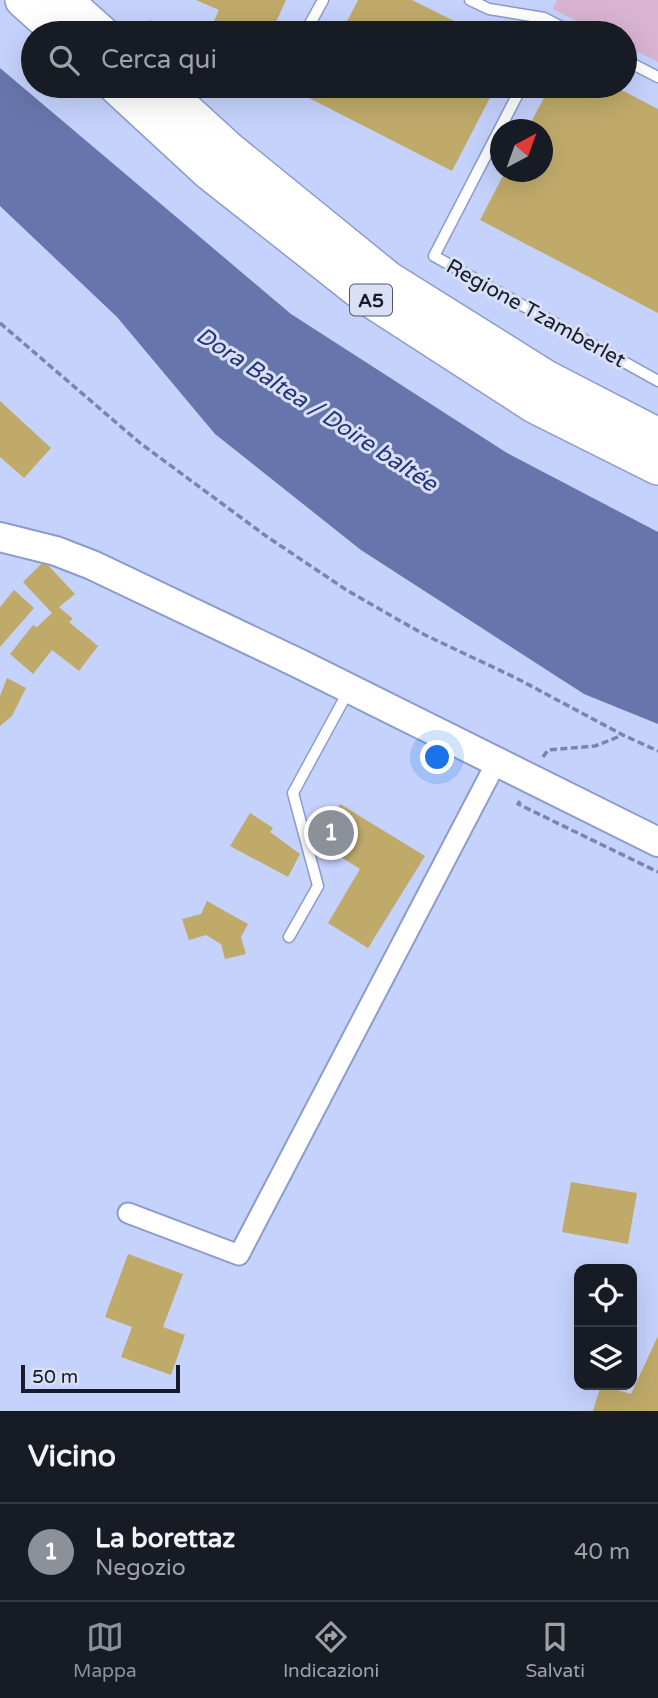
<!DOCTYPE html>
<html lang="it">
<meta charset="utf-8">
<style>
body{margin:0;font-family:"Varela Round",sans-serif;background:#20242c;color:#f1f3f6}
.controls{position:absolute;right:21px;bottom:21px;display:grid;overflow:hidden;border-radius:14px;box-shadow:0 7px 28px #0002}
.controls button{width:63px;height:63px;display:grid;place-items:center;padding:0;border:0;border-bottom:2px solid #363941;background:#171b24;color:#f1f3f6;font:35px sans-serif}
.compass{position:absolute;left:490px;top:119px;width:63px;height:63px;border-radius:50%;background:#171b24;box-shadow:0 7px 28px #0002;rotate:41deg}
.scale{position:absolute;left:21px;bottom:18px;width:159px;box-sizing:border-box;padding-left:7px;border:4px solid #161b2d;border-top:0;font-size:19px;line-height:24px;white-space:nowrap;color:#161b2d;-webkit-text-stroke:5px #d9e0f5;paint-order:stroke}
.you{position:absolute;left:438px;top:758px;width:24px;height:24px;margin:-18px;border:5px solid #fff;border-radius:50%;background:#1a73e8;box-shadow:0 0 0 10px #1a73e833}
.badge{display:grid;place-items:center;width:46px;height:46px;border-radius:50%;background:#8c9099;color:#fff;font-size:23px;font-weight:700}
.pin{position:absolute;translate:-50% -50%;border:4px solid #fff;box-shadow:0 2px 7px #0006}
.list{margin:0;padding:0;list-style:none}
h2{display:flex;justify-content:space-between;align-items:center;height:91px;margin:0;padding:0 28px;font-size:30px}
h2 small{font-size:23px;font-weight:400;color:#9ea1a6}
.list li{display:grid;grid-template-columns:46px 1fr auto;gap:21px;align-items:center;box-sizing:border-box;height:98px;padding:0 28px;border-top:2px solid #363941}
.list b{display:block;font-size:26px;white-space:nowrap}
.list p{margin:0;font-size:23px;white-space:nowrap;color:#9ea1a6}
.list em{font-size:23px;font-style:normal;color:#9ea1a6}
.icon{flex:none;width:38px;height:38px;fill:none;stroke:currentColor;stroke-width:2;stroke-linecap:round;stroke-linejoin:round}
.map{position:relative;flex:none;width:658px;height:1411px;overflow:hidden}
.search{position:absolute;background:#171b24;box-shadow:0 7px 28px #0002;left:21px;right:21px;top:21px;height:77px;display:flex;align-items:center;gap:18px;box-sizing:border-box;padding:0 24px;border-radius:38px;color:#9ea1a6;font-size:26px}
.sheet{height:189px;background:#171b24}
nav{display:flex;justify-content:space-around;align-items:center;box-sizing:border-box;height:98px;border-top:2px solid #363941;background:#171b24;font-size:19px;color:#9ea1a6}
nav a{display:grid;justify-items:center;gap:4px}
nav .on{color:#8c9099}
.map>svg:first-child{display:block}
</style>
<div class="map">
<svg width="658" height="1411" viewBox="0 0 658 1411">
<rect width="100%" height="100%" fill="#c5d2fc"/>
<!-- green -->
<path fill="#d8b3d2" d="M557 0H658V62L625 45V33H601L553 9Z"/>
<!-- water -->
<path fill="#6675ab" d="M0 68 291 314 507 453 658 532V724L584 694 361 550 215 434 117 317 0 206Z"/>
<!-- building -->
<g fill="#bfaa6a">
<path d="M196 0H286L271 33H230L212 25 219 10Z"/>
<path d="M358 0H412L478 33H341Z"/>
<path d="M315 86H496L452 171 309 98Z"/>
<path d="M550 86H614L658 109V313L480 220 505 172H542V130H527Z"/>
<path d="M0 401 51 448 24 478 0 457Z"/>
<path d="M44 561 75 594 59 607 73 619 69 622 98 646 79 671 52 650 33 674 10 654 33 625 37 627 52 613 23 582Z"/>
<path d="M14 590 34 608 0 647V607Z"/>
<path d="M7 678 26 688 12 716 0 726V696Z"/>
<path d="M340 804 425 856 368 948 328 923 360 869 317 842Z"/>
<path d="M250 813 273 828 270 832 300 854 288 877 230 846Z"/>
<path d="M207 901 248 924 241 937 246 954 225 959 221 944 206 935 189 940 182 919 201 914Z"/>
<path d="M571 1182 637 1193 628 1244 562 1232Z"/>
<path d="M128 1254 183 1274 163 1327 185 1335 171 1375 121 1357 132 1327 105 1317Z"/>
<path d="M658 1336V1411H593L601 1385 631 1394Z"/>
</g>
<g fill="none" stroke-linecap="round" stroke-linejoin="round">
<defs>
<g id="service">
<path d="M470 0 489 9 544 18 573 33"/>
<path d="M150 27 163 33"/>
<path d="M305 33 323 0"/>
<path d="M625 60 658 77"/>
<path d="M263 86 273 91 276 86"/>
<path d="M522 86 434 256 658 381"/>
<path d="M289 937 318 886 293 793 349 690"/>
</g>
<path id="minor" d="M128 1213 239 1255 496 763"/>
<path id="secondary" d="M0 537 56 551 92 565 300 664 658 842"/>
<g id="motorway">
<path d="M23 0 60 33"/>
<path d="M64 0 101 33"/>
<path d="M116 86 208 171 370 299 534 405 658 467"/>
<path d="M159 86 228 149 388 279 546 378 658 436"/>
</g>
</defs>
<!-- service casing -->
<use href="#service" stroke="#8c9bcc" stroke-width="13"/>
<!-- minor casing -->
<use href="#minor" stroke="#8c9bcc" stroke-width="23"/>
<!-- secondary casing -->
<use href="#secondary" stroke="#8c9bcc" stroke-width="32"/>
<!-- motorway casing -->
<use href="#motorway" stroke="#8c9bcc" stroke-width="38"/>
<!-- path -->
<g stroke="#7c85a5" stroke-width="3.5" stroke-dasharray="7 3.5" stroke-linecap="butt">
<path d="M0 323 140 443 266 536 348 591 425 635 516 678 623 735 658 751"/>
<path d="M543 757 548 750 595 746 623 735"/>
<path d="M520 801 518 804 658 872"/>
</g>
<!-- service -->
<use href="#service" stroke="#fff" stroke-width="10"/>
<!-- minor -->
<use href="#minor" stroke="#fff" stroke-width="19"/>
<!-- secondary -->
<use href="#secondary" stroke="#fff" stroke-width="28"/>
<!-- motorway -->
<use href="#motorway" stroke="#fff" stroke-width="35"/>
</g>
<g text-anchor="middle" stroke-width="6" stroke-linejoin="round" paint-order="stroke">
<!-- shield labels -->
<rect fill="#d9e0f5" stroke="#505669" stroke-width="2" x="350" y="284.5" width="42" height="31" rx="5"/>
<g font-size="19" font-weight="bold" fill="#161b2d">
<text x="371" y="307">A5</text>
</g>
<!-- street labels -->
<g font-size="21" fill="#161b2d" stroke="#d9e0f5">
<text transform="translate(536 313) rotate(29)" y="7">Regione Tzamberlet</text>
</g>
<!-- water labels -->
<g font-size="23" font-style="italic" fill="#273477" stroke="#d9e0f5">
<text transform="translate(317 409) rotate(33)" y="8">Dora Baltea / Doire baltée</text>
</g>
</g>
</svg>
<div class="controls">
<button><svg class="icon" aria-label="locate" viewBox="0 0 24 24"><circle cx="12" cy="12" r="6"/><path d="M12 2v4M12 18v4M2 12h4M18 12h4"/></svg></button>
<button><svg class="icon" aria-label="layers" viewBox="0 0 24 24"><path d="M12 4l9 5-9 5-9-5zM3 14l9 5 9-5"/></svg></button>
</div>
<svg class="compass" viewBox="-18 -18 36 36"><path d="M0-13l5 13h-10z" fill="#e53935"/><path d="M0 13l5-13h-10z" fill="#9ea1a6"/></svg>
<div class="scale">50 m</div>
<div class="you"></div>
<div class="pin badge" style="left:331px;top:833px">1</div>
<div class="search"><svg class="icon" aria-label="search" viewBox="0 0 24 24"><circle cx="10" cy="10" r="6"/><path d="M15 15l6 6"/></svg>Cerca qui</div>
</div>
<section class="sheet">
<h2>Vicino<small></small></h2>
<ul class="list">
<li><span class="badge">1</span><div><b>La borettaz</b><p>Negozio</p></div><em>40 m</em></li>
</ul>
</section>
<nav>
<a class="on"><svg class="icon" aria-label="map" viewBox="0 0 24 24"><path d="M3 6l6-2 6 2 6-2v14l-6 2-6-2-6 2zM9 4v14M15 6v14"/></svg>Mappa</a>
<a><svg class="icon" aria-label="directions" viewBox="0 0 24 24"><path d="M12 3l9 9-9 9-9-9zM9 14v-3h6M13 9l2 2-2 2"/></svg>Indicazioni</a>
<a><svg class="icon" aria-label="saved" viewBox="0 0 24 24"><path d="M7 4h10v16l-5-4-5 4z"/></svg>Salvati</a>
</nav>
